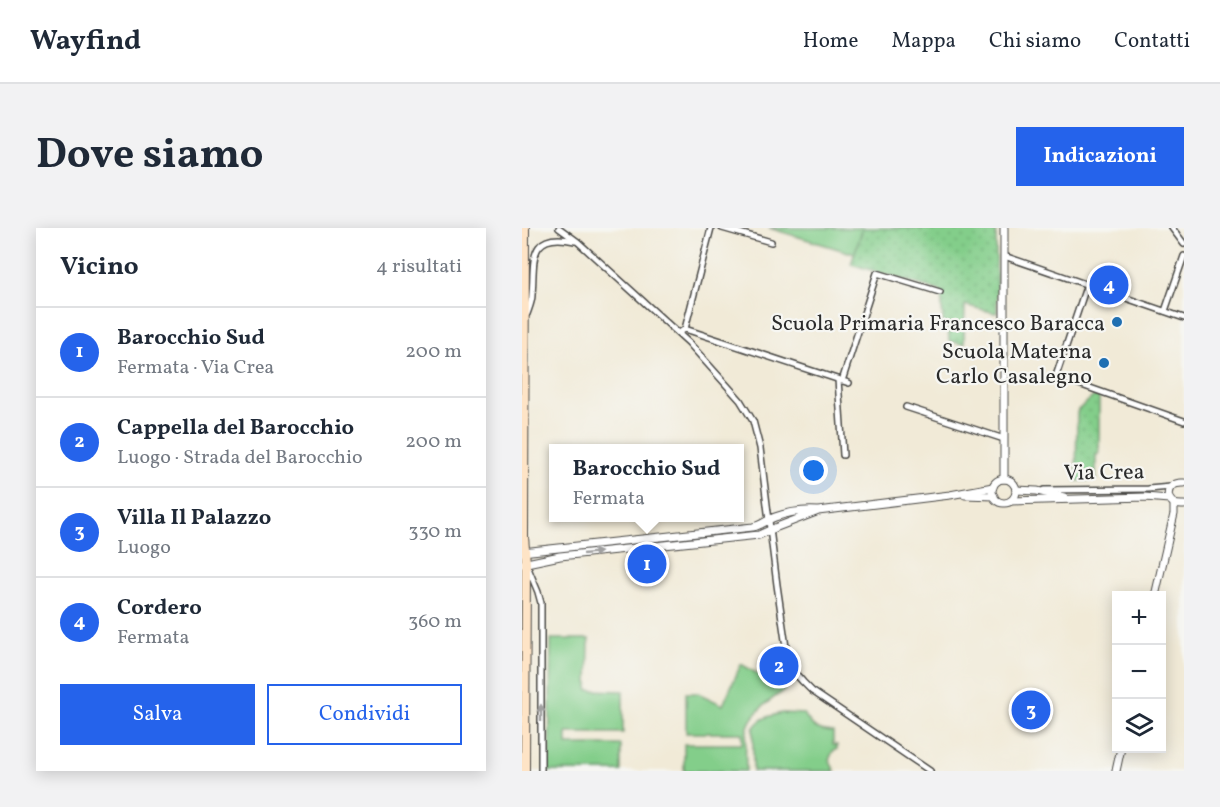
<!DOCTYPE html>
<html lang="it">
<meta charset="utf-8">
<style>
body{margin:0;font-family:Vollkorn,serif;background:#f2f2f3;color:#1f2937}
.controls{position:absolute;right:18px;bottom:18px;display:grid;overflow:hidden;border-radius:0px;box-shadow:0 3px 15px #0003}
.controls button{width:54px;height:54px;display:grid;place-items:center;padding:0;border:0;border-bottom:2px solid #e0e1e3;background:#fff;color:#1f2937;font:30px sans-serif}
.you{position:absolute;left:292px;top:243px;width:21px;height:21px;margin:-15px;border:4px solid #fff;border-radius:50%;background:#1a73e8;box-shadow:0 0 0 9px #1a73e833}
.badge{display:grid;place-items:center;width:39px;height:39px;border-radius:50%;background:#2563eb;color:#fff;font-size:20px;font-weight:700}
.pin{position:absolute;translate:-50% -50%;border:3px solid #fff;box-shadow:0 2px 6px #0006}
.popup{position:absolute;left:27px;top:216px;width:195px;height:78px;box-sizing:border-box;display:grid;place-content:center;border-radius:0px;background:#fff;filter:drop-shadow(0 2px 4px #0005);font-size:20px;white-space:nowrap;color:#747a83}
.popup b{font-size:22px;color:#1f2937}
.popup::after{content:'';position:absolute;left:50%;top:100%;margin-left:-12px;border:12px solid transparent;border-top-color:#fff}
.list{margin:0;padding:0;list-style:none}
h2{display:flex;justify-content:space-between;align-items:center;height:78px;margin:0;padding:0 24px;font-size:26px}
h2 small{font-size:20px;font-weight:400;color:#747a83}
.list li{display:grid;grid-template-columns:39px 1fr auto;gap:18px;align-items:center;box-sizing:border-box;height:90px;padding:0 24px;border-top:2px solid #e0e1e3}
.list b{display:block;font-size:22px;white-space:nowrap}
.list p{margin:0;font-size:20px;white-space:nowrap;color:#747a83}
.list em{font-size:20px;font-style:normal;color:#747a83}
.actions{display:flex;gap:12px;padding:18px 24px}
.actions a{flex:1;padding:14px 0;border:2px solid #2563eb;border-radius:0px;text-align:center;font-size:21px;color:#2563eb}
.actions .main{background:#2563eb;color:#fff}
.icon{flex:none;width:33px;height:33px;fill:none;stroke:currentColor;stroke-width:2;stroke-linecap:round;stroke-linejoin:round}
.map{position:relative;flex:none;width:662px;height:543px;overflow:hidden;border-radius:0px}
header{display:flex;align-items:center;gap:36px;box-sizing:border-box;height:84px;padding:0 30px;background:#fff;border-bottom:2px solid #e0e1e3}
header strong{font-size:28px}
nav{display:flex;gap:33px;margin-inline-start:auto;font-size:21px}
.intro{display:flex;align-items:center;justify-content:space-between;box-sizing:border-box;height:144px;padding:0 36px}
h1{margin:0;font-size:42px}
.button{padding:15px 27px;border-radius:0px;background:#2563eb;color:#fff;font-size:21px;font-weight:700}
main{display:flex;gap:36px;padding:0 36px}
aside{flex:1;background:#fff;border-radius:0px;box-shadow:0 3px 15px #0003}
.map>svg:first-child{display:block}
</style>
<header>
<strong>Wayfind</strong>
<nav><a>Home</a><a>Mappa</a><a>Chi siamo</a><a>Contatti</a></nav>
</header>
<div class="intro"><h1>Dove siamo</h1><a class="button">Indicazioni</a></div>
<main>
<aside>
<h2>Vicino<small>4 risultati</small></h2>
<ul class="list">
<li><span class="badge">1</span><div><b>Barocchio Sud</b><p>Fermata · Via Crea</p></div><em>200 m</em></li>
<li><span class="badge">2</span><div><b>Cappella del Barocchio</b><p>Luogo · Strada del Barocchio</p></div><em>200 m</em></li>
<li><span class="badge">3</span><div><b>Villa Il Palazzo</b><p>Luogo</p></div><em>330 m</em></li>
<li><span class="badge">4</span><div><b>Cordero</b><p>Fermata</p></div><em>360 m</em></li>
</ul>
<div class="actions"><a class="main">Salva</a><a>Condividi</a></div>
</aside>
<div class="map">
<svg width="662" height="543" viewBox="0 0 662 543">
<defs>
<pattern id="park-dots" width="8" height="8" patternUnits="userSpaceOnUse" patternTransform="scale(1.5)"><rect width="8" height="8" fill="#83ce8a"/><path d="M2 2h.1M6 6h.1" fill="none" stroke="#71b177" stroke-width="1.8" stroke-linecap="round"/></pattern>
</defs>
<rect width="100%" height="100%" fill="#f6f6f2"/>
<filter id="ink" filterUnits="userSpaceOnUse"><feTurbulence type="fractalNoise" baseFrequency=".0167" numOctaves="2"/><feDisplacementMap in="SourceGraphic" scale="12" xChannelSelector="R" yChannelSelector="G"/><feConvolveMatrix kernelMatrix="1 2 1 2 8 2 1 2 1" color-interpolation-filters="sRGB"/></filter>
<filter id="wash" filterUnits="userSpaceOnUse"><feTurbulence type="fractalNoise" baseFrequency=".008" numOctaves="4" result="noise"/><feDisplacementMap in="SourceGraphic" scale="24" xChannelSelector="R" yChannelSelector="G"/><feGaussianBlur stdDeviation="1.35" result="paint"/><feColorMatrix in="noise" values="0 0 0 0 0 0 0 0 0 0 0 0 0 0 0 0 0 1.4 0 .05"/><feComposite in="paint" operator="in"/></filter>
<g filter="url(#wash)">
<rect width="100%" height="100%" fill="#f1ead7"/>
<!-- grass -->
<g fill="#83ce8a" stroke="#577c5a" stroke-width="1.5">
<path d="M247 0H341L333 26Z"/>
<path d="M29 411H67L66 462 101 463V505H45V517H99V543H27Z"/>
<path d="M219 436 263 462C250 471 231 483 226 499 222 511 224 531 224 543H162V516H220V505H164V465H176L201 477Z"/>
<path d="M260 485 282 486C290 499 295 503 311 504V517H315V521L311 523 307 532 313 543H231V501C238 489 248 488 260 485Z"/>
</g>
<!-- park -->
<g fill="url(#park-dots)" stroke="#577c5a" stroke-width="1.5">
<path d="M341 0H474L475 85H473L443 77 442 116 427 113 426 96 421 94 419 63 329 36Z"/>
<path d="M572 168 577 169V226L574 227V252L554 253 555 185 556 182Z"/>
</g>
</g>
<g filter="url(#ink)">
<g fill="none" stroke-linecap="round" stroke-linejoin="round">
<defs>
<g id="minor">
<path d="M37 0 56 14 167 115 218 172 231 193 238 220 255 357 264 419 273 445 281 454 290 463 408 543"/>
<path d="M200 0 249 14"/>
<path d="M650 0 662 16"/>
<path d="M482 28 662 90"/>
<path d="M565 56 534 148 662 193"/>
<path d="M643 83 662 28"/>
<path d="M5 86C7 80 10 74 10 67 13 35 4 2 53 13"/>
<path d="M163 101 189 0"/>
<path d="M157 105 163 101 327 155"/>
<path d="M316 151 321 227"/>
<path d="M320 153 355 45 418 64"/>
<path d="M384 179 482 211"/>
<path d="M522 262 626 261 649 259"/>
<path d="M6 340 16 364 19 375V543"/>
</g>
<g id="tertiary">
<path d="M482 251V0"/>
<circle cx="482" cy="263" r="12"/>
<path d="M662 255C641 253 641 279 662 277"/>
<path d="M494 262 515 263 542 269"/>
<path d="M443 267 472 268"/>
<path d="M489 273 623 269 647 271"/>
<path d="M0 324 231 299C240 297 245 292 253 289 267 284 282 282 296 283L428 267 471 259"/>
<path d="M0 336 38 328 237 307 255 299 294 284"/>
<path d="M633 368 652 286V276"/>
<path d="M594 543 599 520"/>
</g>
<path id="secondary" d="M3 543 4 335 2 308 3 0"/>
</defs>
<!-- minor casing -->
<use href="#minor" stroke="#494845" stroke-width="8"/>
<!-- tertiary casing -->
<use href="#tertiary" stroke="#494845" stroke-width="9"/>
<!-- secondary casing -->
<use href="#secondary" stroke="#494845" stroke-width="10"/>
<!-- minor -->
<use href="#minor" stroke="#fff" stroke-width="5"/>
<!-- tertiary -->
<use href="#tertiary" stroke="#fff" stroke-width="7"/>
<!-- secondary -->
<use href="#secondary" stroke="#fee4c6" stroke-width="8"/>
</g>
<!-- one-way arrows -->
<defs><path id="oneway-solid" d="M-6-.8H1V-3.2L6.5 0L1 3.2V.8H-6Z" transform="scale(1.5)"/></defs>
<g fill="#a0a0a0">
<use href="#oneway-solid" transform="translate(70 325) rotate(-6)"/>
<use href="#oneway-solid" transform="translate(19 485) rotate(-90)"/>
</g>
</g>
<!-- markers -->
<g fill="#1f6fb2" stroke="#f6f6f2" stroke-width="2">
<circle cx="595" cy="94" r="6"/>
<circle cx="582" cy="135" r="6"/>
</g>
<g text-anchor="middle" stroke-width="4.5" stroke-linejoin="round" paint-order="stroke">
<!-- poi labels -->
<g font-size="22" fill="#2b2b2b" stroke="#f6f6f2" text-anchor="end">
<text x="583" y="102">Scuola Primaria Francesco Baracca</text>
<text x="570" y="130">Scuola Materna<tspan x="570" dy="25">Carlo Casalegno</tspan></text>
</g>
<!-- street labels -->
<g font-size="22" fill="#2b2b2b" stroke="#f6f6f2">
<text transform="translate(582 243) rotate(-1)" y="8">Via Crea</text>
</g>
</g>
</svg>
<div class="controls">
<button>+</button>
<button>−</button>
<button><svg class="icon" aria-label="layers" viewBox="0 0 24 24"><path d="M12 4l9 5-9 5-9-5zM3 14l9 5 9-5"/></svg></button>
</div>
<div class="you"></div>
<div class="pin badge" style="left:125px;top:336px">1</div>
<div class="popup"><b>Barocchio Sud</b>Fermata</div>
<div class="pin badge" style="left:257px;top:438px">2</div>
<div class="pin badge" style="left:509px;top:482px">3</div>
<div class="pin badge" style="left:587px;top:57px">4</div>
</div>
</main>
